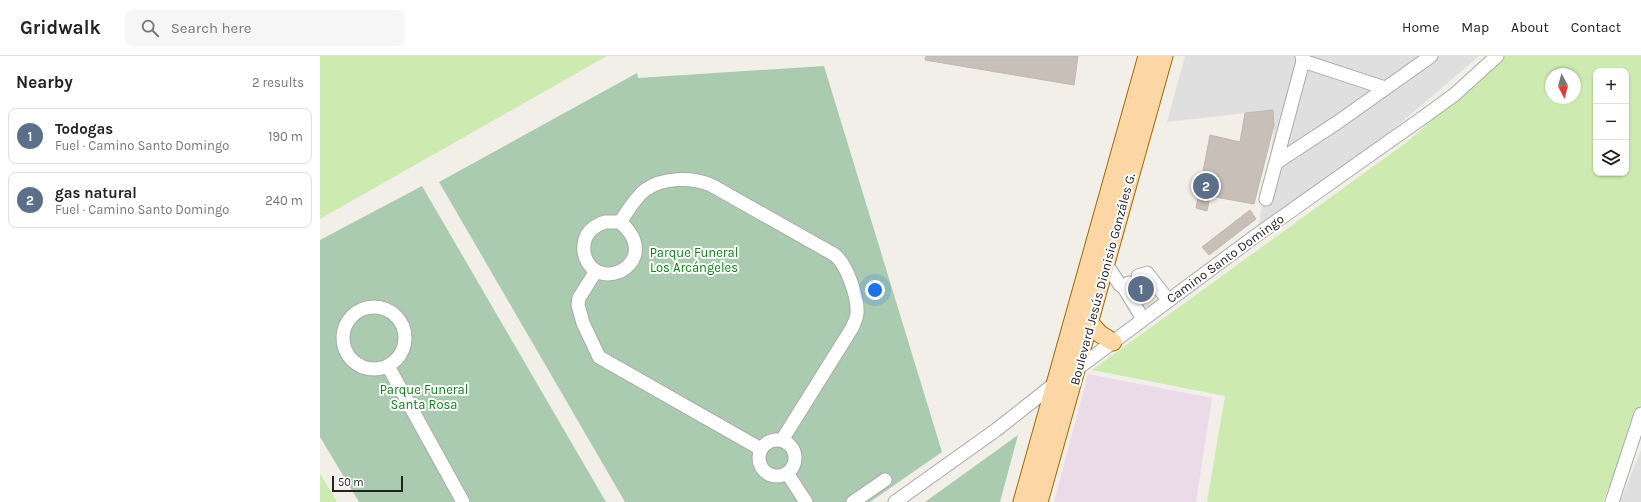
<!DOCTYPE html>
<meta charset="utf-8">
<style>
body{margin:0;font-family:Karla,sans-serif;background:#f6f6f6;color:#222}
.controls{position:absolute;right:12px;top:12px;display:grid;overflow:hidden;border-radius:8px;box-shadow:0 1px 3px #0004}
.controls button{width:36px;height:36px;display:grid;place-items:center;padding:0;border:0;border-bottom:1px solid #e0e0e0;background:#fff;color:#222;font:20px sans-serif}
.compass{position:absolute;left:1225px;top:12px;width:36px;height:36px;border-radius:50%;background:#fff;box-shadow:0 1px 3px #0004;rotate:173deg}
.scale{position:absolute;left:12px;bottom:10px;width:71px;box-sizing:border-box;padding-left:4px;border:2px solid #222;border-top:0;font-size:11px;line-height:14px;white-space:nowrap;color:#222;-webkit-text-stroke:3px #fff;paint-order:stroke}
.you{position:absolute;left:555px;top:234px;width:14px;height:14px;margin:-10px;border:3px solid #fff;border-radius:50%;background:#1a73e8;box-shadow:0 0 0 6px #1a73e833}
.badge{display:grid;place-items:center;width:26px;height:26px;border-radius:50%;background:#ea580c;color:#fff;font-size:13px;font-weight:700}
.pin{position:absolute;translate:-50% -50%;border:2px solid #fff;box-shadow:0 1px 4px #0006}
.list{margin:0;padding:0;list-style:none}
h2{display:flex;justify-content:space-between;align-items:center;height:52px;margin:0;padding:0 16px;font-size:17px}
h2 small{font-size:13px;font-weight:400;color:#767676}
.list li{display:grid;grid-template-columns:26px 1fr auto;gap:12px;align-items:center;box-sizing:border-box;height:56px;margin:0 8px 8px;padding:0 8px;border:1px solid #e0e0e0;border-radius:8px}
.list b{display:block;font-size:15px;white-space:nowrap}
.list p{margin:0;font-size:13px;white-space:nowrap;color:#767676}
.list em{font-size:13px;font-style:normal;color:#767676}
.icon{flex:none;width:22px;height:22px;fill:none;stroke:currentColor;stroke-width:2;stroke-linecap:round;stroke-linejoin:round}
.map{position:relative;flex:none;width:1321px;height:446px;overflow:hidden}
header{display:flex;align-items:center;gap:24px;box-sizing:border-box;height:56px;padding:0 20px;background:#fff;border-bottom:1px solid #e0e0e0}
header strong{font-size:19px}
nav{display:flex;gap:22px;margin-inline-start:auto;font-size:14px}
.search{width:280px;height:36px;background:#f6f6f6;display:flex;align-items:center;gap:10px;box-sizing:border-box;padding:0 14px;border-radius:8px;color:#767676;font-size:15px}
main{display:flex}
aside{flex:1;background:#fff}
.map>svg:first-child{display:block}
</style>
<header>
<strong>Gridwalk</strong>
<div class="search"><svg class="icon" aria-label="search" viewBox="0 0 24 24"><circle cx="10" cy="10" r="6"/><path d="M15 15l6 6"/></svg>Search here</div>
<nav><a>Home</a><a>Map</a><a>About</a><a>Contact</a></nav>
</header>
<main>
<aside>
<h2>Nearby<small>2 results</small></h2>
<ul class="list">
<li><span class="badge" style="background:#5c6f8a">1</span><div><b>Todogas</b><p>Fuel · Camino Santo Domingo</p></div><em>190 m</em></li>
<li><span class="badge" style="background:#5c6f8a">2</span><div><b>gas natural</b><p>Fuel · Camino Santo Domingo</p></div><em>240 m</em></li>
</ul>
</aside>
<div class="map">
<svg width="1321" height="446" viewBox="0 0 1321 446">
<rect width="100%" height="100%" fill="#f2efe9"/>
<!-- residential -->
<g fill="#e0dfdf">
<path d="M865 0H1159L1062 83 939 168 954 76 953 54 847 66Z"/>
<path d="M1321 394V446H1300Z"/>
</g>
<!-- industrial -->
<path fill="#ebdbe8" d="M768 318 892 342 876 446H734Z"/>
<!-- grass -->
<g fill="#cdebb0" fill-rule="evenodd">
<path d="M0 0H287L0 163Z"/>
<path d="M1184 0H1321V349L1283 446H887L905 340 772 314 1087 86ZM1276 15H1306V117H1276ZM1231 18H1255V42H1231Z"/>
<path d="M0 417 17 446H0Z"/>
</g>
<!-- cemetery -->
<g fill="#aacbaf">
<path d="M504 10 622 396 550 446H305L119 126 317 17 318 22Z"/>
<path d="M102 130 286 446H39L0 381V184Z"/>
<path d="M698 379 680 446H605Z"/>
</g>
<!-- building -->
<g fill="#c7bfb8" stroke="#c4b6ab">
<path d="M606 0H758L754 29 605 4Z"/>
<path d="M953 54 954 69 934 148 890 140 887 155 876 152 890 79 920 86 925 57Z"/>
<path d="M930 154 936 163 889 199 882 191Z"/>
<path d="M823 227 833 240 824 247 814 233 817 228Z"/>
</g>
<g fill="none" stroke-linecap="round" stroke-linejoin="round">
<defs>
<g id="minor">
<path d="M983 5 1065 32"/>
<path d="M957 106 1018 66 1111 0"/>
<path d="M946 143 983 5 982 0"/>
<path d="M285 166H300C342 202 287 236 268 207 265 202 263 196 264 189 265 177 273 170 285 166Z"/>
<path d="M300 166C307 156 315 142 325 134 343 121 371 121 391 129L515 199C527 209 538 241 537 257 537 262 534 267 532 272L462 384"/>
<path d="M786 208 800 229 803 230 809 227"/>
<path d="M276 215 259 242 258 249 263 267 279 301 441 393"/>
<path d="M818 220 827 217 848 244"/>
<path d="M803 230 823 263"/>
<circle cx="54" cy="282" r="31"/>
<path d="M68 310 143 446"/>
<path d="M754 315 934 181 1105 60 1134 39 1177 0"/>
<circle cx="457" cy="402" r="18"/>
<path d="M467 417 486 446"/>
<path d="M533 446 565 424"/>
<path d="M575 446 676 374 737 326"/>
<path d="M1292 446 1321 358"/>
</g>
<g id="major">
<path d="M770 267 780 278 793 286"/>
<path d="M702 446 827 0"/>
<path d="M719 446 844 0"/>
</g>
</defs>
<!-- minor casing -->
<use href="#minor" stroke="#a9a9a9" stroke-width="15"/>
<!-- major casing -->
<use href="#major" stroke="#a06b00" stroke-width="19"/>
<!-- minor -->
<use href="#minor" stroke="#fff" stroke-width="13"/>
<!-- major -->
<use href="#major" stroke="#fcd6a4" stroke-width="17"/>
</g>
<g text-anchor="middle" stroke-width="4" stroke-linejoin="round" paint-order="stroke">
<!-- park labels -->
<g font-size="13" fill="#0c8416" stroke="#fff">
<text x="374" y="201">Parque Funeral<tspan x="374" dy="15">Los Arcángeles</tspan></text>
<text x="104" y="338">Parque Funeral<tspan x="104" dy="15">Santa Rosa</tspan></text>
</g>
<!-- street labels -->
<g font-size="13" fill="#222" stroke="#fff">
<text transform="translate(905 202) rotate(-36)" y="5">Camino Santo Domingo</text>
<text transform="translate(782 223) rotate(-75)" y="5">Boulevard Jesús Dionisio Gonzáles G.</text>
</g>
</g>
</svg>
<div class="controls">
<button>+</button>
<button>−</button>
<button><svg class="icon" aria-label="layers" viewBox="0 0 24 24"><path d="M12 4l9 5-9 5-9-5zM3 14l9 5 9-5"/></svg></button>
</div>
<svg class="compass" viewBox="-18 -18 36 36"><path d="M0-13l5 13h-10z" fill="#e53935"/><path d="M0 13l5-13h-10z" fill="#767676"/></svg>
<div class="scale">50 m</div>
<div class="you"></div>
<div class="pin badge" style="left:821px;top:233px;background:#5c6f8a">1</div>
<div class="pin badge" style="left:886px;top:130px;background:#5c6f8a">2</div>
</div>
</main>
